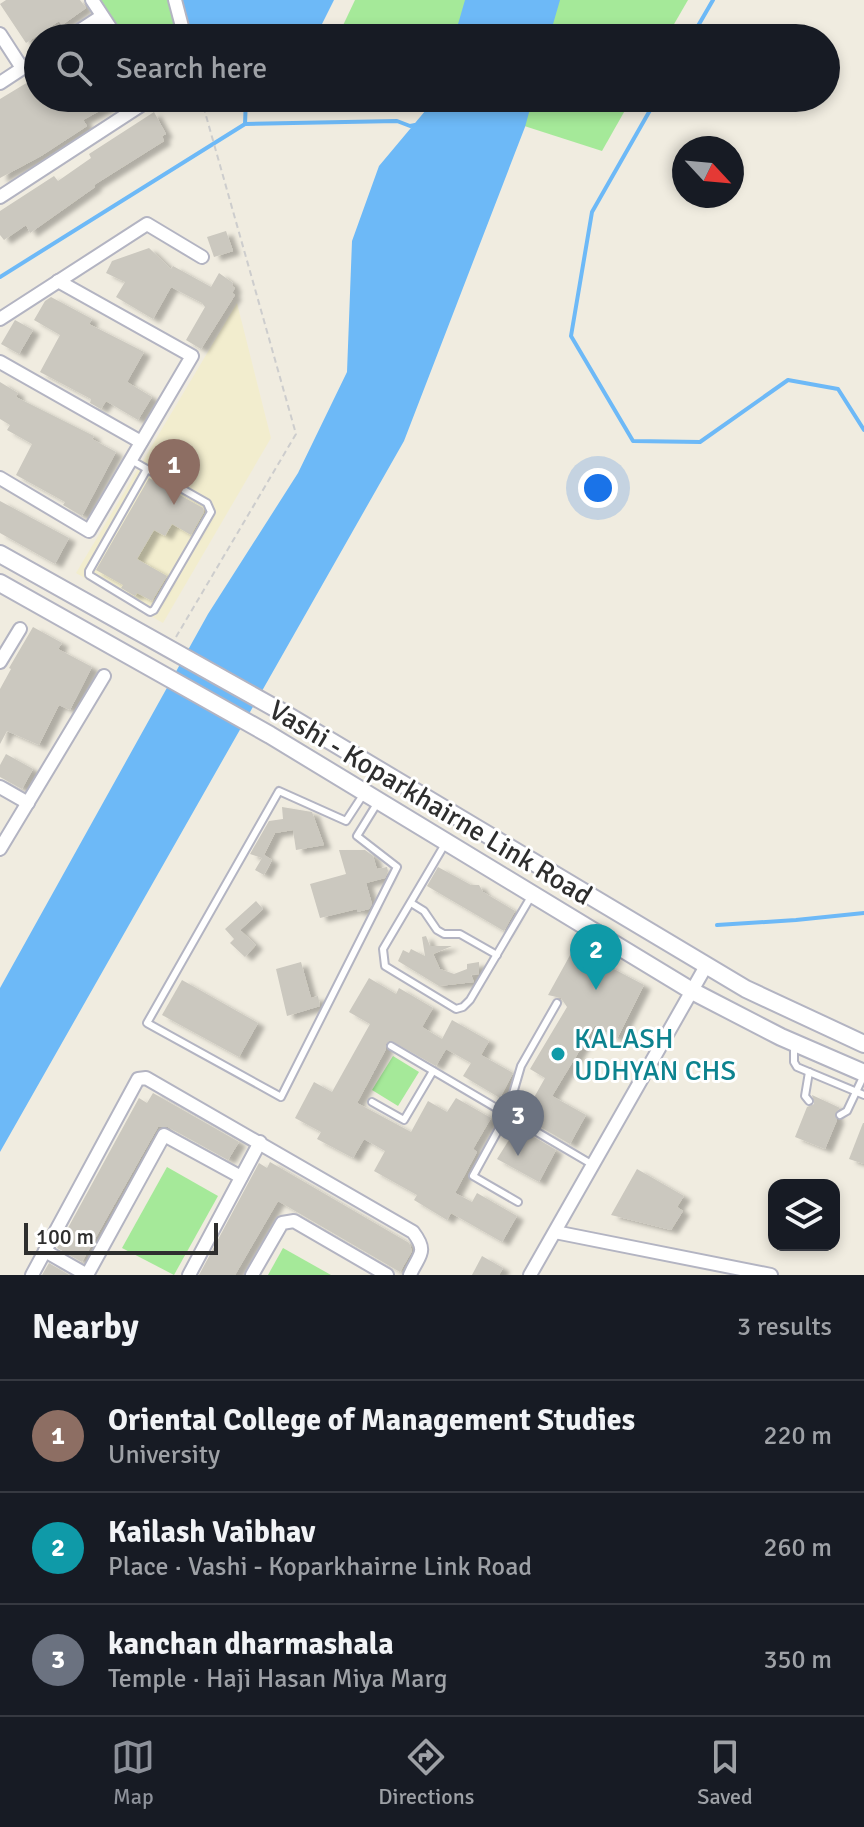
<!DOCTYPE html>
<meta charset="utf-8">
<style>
body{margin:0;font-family:Signika,sans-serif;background:#20242c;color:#f1f3f6}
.controls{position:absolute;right:24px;bottom:24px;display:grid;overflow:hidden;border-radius:16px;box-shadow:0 4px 12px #0003}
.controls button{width:72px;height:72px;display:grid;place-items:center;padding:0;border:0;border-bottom:2px solid #363941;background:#171b24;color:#f1f3f6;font:40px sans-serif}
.compass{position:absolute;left:672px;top:136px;width:72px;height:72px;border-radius:50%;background:#171b24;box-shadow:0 4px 12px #0003;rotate:116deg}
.scale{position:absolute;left:24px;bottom:20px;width:194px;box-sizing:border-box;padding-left:8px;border:4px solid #2e2e2e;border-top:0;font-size:22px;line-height:28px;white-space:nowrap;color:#2e2e2e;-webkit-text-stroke:6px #fff;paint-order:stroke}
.you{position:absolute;left:598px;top:488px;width:28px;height:28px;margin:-20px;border:6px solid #fff;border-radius:50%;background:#1a73e8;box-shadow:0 0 0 12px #1a73e833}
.badge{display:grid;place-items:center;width:52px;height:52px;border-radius:50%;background:#8c9099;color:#fff;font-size:26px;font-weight:700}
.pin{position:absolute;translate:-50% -66px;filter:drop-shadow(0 2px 4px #0008)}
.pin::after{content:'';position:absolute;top:42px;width:28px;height:24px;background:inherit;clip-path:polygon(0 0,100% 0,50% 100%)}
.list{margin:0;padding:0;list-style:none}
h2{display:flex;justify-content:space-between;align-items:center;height:104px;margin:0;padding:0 32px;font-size:34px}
h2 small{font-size:26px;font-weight:400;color:#9ea1a6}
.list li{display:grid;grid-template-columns:52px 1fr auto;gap:24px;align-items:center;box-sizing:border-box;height:112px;padding:0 32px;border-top:2px solid #363941}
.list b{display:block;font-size:30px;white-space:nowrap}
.list p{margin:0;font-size:26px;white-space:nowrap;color:#9ea1a6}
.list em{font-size:26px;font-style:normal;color:#9ea1a6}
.icon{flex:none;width:44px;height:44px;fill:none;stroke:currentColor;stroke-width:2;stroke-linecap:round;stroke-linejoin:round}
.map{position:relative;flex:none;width:864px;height:1275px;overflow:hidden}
.search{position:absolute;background:#171b24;box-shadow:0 4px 12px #0003;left:24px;right:24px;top:24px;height:88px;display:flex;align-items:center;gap:20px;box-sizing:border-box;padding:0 28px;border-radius:44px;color:#9ea1a6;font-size:30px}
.sheet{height:440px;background:#171b24}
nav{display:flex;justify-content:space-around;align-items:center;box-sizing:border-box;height:112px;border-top:2px solid #363941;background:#171b24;font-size:22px;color:#9ea1a6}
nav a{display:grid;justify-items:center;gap:4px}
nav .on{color:#8c9099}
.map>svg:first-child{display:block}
</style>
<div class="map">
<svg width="864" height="1275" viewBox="0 0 864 1275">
<defs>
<filter id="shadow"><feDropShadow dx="7" dy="4" stdDeviation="2" flood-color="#0004"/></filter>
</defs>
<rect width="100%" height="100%" fill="#f0ece0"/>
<!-- education -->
<path fill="#f2edce" d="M237 303 271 438 163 623 76 573Z"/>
<!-- green -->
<g fill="#a5e999">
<path d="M101 0H170L182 38H126Z"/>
<path d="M355 0H688L666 38H337Z"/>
<path d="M437 98H632L602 151Z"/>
<path d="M393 1056 419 1072 398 1106 372 1090Z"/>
<path d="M167 1167 218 1196 174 1275 122 1248Z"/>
<path d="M283 1248 331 1275H268Z"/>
</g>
<!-- water -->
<g fill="#6db9f7">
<path d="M170 0H334L315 38H182Z"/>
<path d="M465 0H560L549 38H454Z"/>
<path d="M436 98H533L525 127 404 441 0 1152V988L208 614 298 473 347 372 352 241 379 166Z"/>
</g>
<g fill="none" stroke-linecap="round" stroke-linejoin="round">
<!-- stream -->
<g stroke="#6db9f7" stroke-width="4">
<path d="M691 38 713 0"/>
<path d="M657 98 592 212 571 336 633 441 700 442 788 380 838 389 864 430"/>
<path d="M245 124 246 98"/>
<path d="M0 277 245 124 397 121 410 126 415 125"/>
<path d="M717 925 796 920 864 913"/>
</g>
</g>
<!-- building -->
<g fill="#cbc8bf" filter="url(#shadow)">
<path d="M6 0H80L86 8 62 25 59 21 26 43 0 4Z"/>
<path d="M38 76V98H70L77 111 94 100 93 98H123L83 120 87 126 41 156 0 178V99Z"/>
<path d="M154 112 166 134 162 136 164 141 94 185 95 187 30 233 26 225 4 240 0 235V211L54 176 58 181 91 158 89 154Z"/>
<path d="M226 231 233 251 214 257 207 237Z"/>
<path d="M149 248 171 269 173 266 211 287 219 273 233 283 232 286 235 288 232 293 235 295 201 349 186 340 205 307 202 303 171 287 153 319 116 297 125 282 106 273 112 261Z"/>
<path d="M51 297 92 319 89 324 144 352 127 382 152 397 138 420 106 401 101 409 90 403 91 399 40 372 60 335 34 320 45 301Z"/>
<path d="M15 320 33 330 19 354 1 344Z"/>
<path d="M0 382 18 393 16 397 94 436 92 439 116 452 82 516 63 505 65 502 16 475 32 444 7 430 10 425 0 419Z"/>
<path d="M149 478 203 508 204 512 191 535 172 524 165 536 154 530 137 559 167 576 152 601 137 593 135 596 121 588 123 585 96 570Z"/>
<path d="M0 501 69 538 55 564 0 533Z"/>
<path d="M33 627 62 643 58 649 92 667 70 710 59 705 39 745 7 731 0 744V689L11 669 9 668Z"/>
<path d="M6 754 33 769 22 789 0 777V765Z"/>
<path d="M282 807 312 812 324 845 296 850 293 830 275 833 264 855 272 860 264 875 255 870 262 858 250 854 269 821 283 819Z"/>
<path d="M339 850H365L373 856 377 869 387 867 388 871 385 878 366 883 372 904 369 909 357 912V909L320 918 310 884 346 874Z"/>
<path d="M438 867 471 885H479L483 892 515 911 504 931 427 886Z"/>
<path d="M256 901 263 909 240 930 256 945 245 957 230 943 234 939 225 929Z"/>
<path d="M426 936 430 946H452L433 954 440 969 454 974 467 969V964L479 962V974L471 975 474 982 439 986 398 961 403 950 409 953 411 949 425 956 422 937Z"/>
<path d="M574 948 644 985 617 1039 595 1025 552 1096 586 1115 570 1144 523 1117 545 1078 530 1069 567 1007 561 998 548 995Z"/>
<path d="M301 962 311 998 318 996 320 1006 287 1016 276 969Z"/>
<path d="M369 978 396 994 399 988 433 1008 422 1027 442 1039 452 1020 489 1041 481 1055 513 1073 500 1098 463 1076 471 1063 446 1049 436 1066 390 1040 386 1044V1049L357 1103 411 1132 428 1101 447 1112 456 1098 491 1118 473 1149 477 1152 455 1193 472 1202 477 1193 517 1216 502 1242 451 1213 447 1220 414 1200 417 1195 374 1171 385 1151 364 1139 353 1158 317 1139 321 1132 295 1118 314 1082 332 1092 370 1024 349 1012Z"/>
<path d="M182 980 258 1023 239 1057 162 1015Z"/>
<path d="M153 1093 239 1142 228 1160 168 1127H158L82 1262 57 1248 139 1098 147 1103Z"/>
<path d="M812 1095 840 1108 835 1113 837 1120 825 1149 795 1137 807 1107 814 1104Z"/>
<path d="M863 1123H864V1164L849 1159Z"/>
<path d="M517 1127 556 1150 539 1182 497 1159Z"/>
<path d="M270 1162 409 1243 412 1251 400 1272 278 1201 235 1275H199L259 1163 267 1168Z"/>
<path d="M637 1169 684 1196 677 1207 683 1211 671 1230 611 1215Z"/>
<path d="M482 1256 503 1268 499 1275H472Z"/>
<path d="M49 1263 69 1275H42Z"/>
</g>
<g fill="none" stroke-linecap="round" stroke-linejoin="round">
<defs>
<g id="lane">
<path d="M131 460 207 503 211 512 154 610 150 612 89 575V571L147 469"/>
<path d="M363 795 346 821 279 791 147 1023 281 1097 397 867 357 836 378 802"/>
<path d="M445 844 383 949 385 966 456 1009 463 1007 470 1000 532 895"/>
<path d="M411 903 424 911 437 930 444 934H460L497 955"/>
<path d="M794 1044V1062L797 1067 864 1095"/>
<path d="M391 1046 593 1165"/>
<path d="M809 1101 805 1096 809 1072"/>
<path d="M372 1102 404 1120 433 1071"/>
<path d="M840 1115 847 1111 864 1075"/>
<path d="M518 1202 473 1176 507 1114 521 1066 557 1003"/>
</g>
<g id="street">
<path d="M92 0 117 38"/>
<path d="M175 0 185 38"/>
<path d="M0 34 22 68"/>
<path d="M68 38 102 16"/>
<path d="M0 83 38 58"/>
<path d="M0 197 152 98"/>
<path d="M0 319 147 224 202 257"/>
<path d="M0 362 141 442"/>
<path d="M0 478 89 531 192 356 58 281"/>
<path d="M0 662 20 629"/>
<path d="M0 787 28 803"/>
<path d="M0 849 104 676"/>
<path d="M555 1232 771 1275"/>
<path d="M45 1251 87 1275"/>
<path d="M32 1275 138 1079 146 1078 413 1232C429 1253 418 1255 410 1275"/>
<path d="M87 1275 164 1135 241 1177"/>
<path d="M189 1275 260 1142"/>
<path d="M252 1275 282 1223 294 1221 387 1275"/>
<path d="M530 1275 706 966"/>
</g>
<g id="secondary">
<path d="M0 554 282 712 746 989 864 1044"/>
<path d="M0 583 270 735 692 991 781 1037 864 1073"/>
</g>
</defs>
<!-- lane casing -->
<use href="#lane" stroke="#b3b4c2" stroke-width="10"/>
<!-- street casing -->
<use href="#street" stroke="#b3b4c2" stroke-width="16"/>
<!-- secondary casing -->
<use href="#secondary" stroke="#b3b4c2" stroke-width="20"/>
<!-- path -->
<path stroke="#cdcdcd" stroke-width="2" stroke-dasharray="6 4" stroke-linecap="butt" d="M176 637 296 434 201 98"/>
<!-- lane -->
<use href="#lane" stroke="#fff" stroke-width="6"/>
<!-- street -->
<use href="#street" stroke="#fff" stroke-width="12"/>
<!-- secondary -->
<use href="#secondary" stroke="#fff" stroke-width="16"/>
</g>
<!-- markers -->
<circle fill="#0f9aa8" stroke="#fff" stroke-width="3" cx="558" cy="1054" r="8"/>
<g text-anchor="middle" stroke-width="6" stroke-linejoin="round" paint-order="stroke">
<!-- street labels -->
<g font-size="28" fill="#2e2e2e" stroke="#fff">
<text transform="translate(431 802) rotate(31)" y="10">Vashi - Koparkhairne Link Road</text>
</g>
<!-- culture labels -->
<g font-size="28" fill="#0d838f" stroke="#fff" text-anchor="start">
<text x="574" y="1048">KALASH<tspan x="574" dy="32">UDHYAN CHS</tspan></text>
</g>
</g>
</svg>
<div class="controls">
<button><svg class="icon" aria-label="layers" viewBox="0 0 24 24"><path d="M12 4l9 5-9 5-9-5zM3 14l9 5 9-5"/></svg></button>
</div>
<svg class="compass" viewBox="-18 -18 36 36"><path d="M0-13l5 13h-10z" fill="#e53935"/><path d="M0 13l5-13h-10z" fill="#9ea1a6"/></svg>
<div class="scale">100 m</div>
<div class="you"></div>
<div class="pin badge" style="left:174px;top:505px;background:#8d6e63">1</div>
<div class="pin badge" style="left:596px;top:990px;background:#0f9aa8">2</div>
<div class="pin badge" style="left:518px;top:1156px;background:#6b7280">3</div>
<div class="search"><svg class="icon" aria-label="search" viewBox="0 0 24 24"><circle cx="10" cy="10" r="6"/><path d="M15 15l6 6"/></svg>Search here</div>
</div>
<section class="sheet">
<h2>Nearby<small>3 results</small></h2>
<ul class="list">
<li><span class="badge" style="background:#8d6e63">1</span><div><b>Oriental College of Management Studies</b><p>University</p></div><em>220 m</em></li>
<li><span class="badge" style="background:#0f9aa8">2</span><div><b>Kailash Vaibhav</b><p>Place · Vashi - Koparkhairne Link Road</p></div><em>260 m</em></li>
<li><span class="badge" style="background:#6b7280">3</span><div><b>kanchan dharmashala</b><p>Temple · Haji Hasan Miya Marg</p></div><em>350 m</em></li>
</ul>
</section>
<nav>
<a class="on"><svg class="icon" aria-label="map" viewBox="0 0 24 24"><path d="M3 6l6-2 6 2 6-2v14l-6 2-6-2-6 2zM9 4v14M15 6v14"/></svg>Map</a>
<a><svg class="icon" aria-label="directions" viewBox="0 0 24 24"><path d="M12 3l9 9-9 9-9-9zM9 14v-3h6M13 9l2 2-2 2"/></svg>Directions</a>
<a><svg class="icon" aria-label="saved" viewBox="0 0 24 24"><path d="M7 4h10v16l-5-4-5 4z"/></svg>Saved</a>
</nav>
